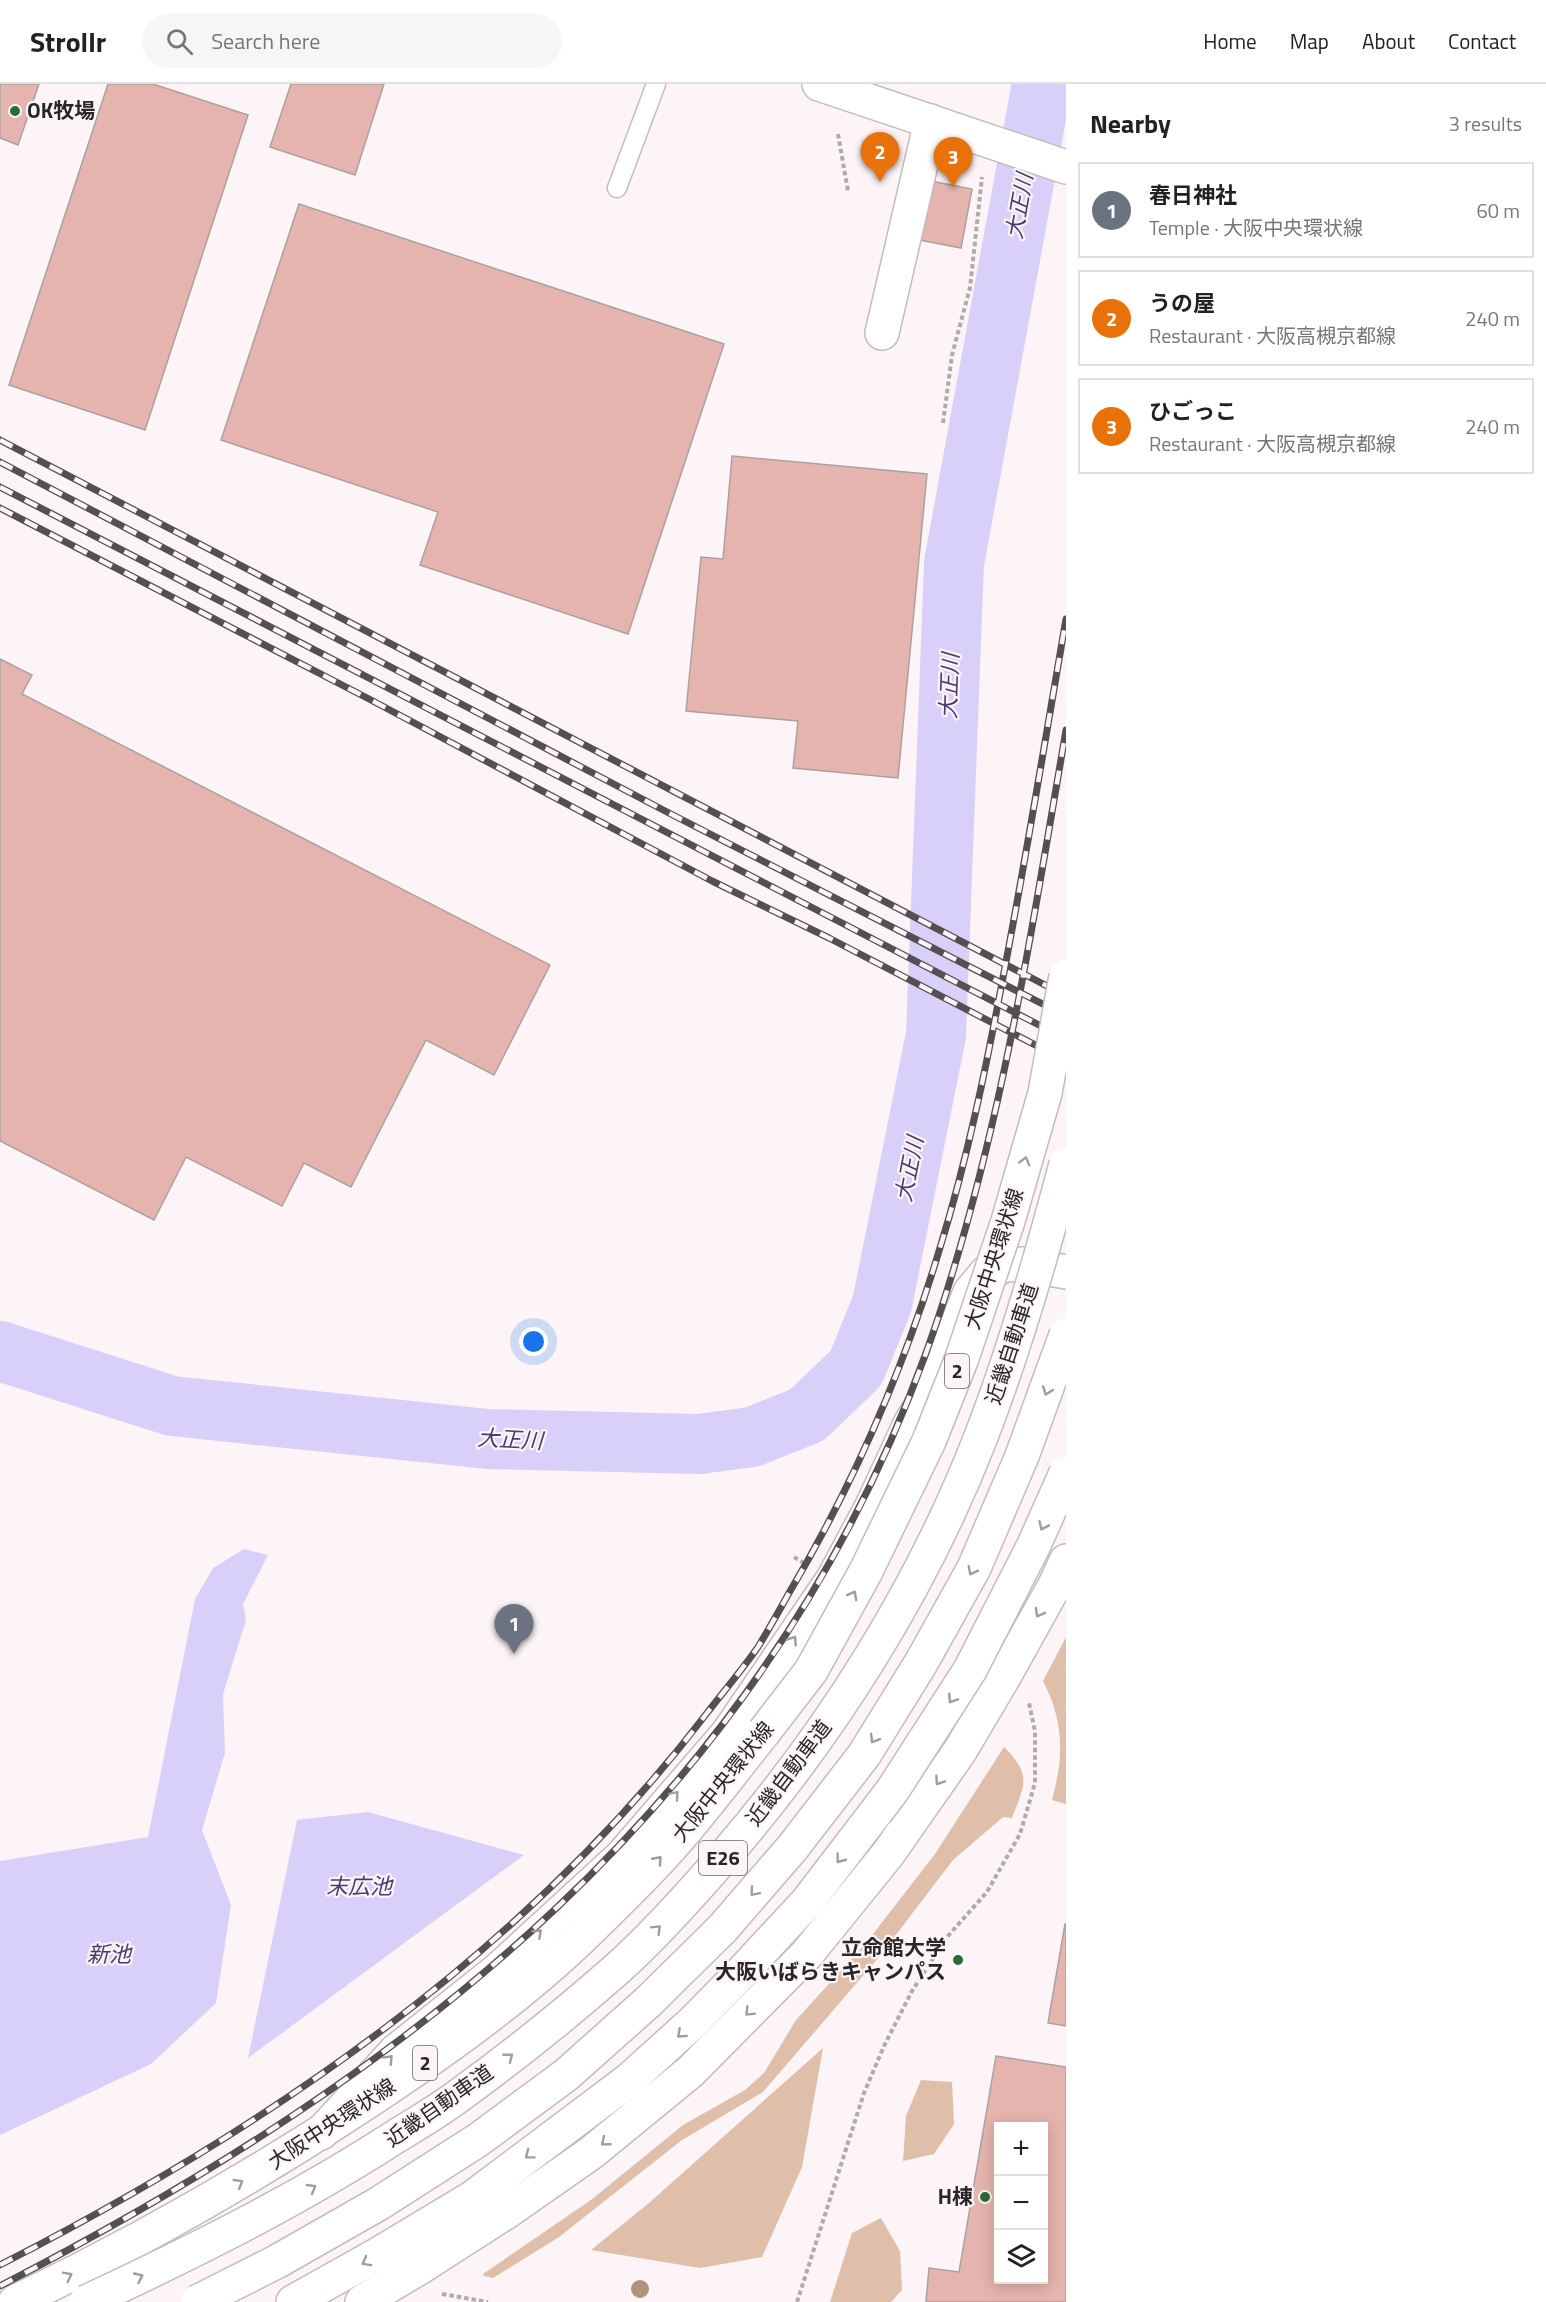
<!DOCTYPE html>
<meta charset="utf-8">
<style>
body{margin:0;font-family:"Titillium Web","Noto Sans JP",sans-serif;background:#f6f6f6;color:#222}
.controls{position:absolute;right:18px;bottom:18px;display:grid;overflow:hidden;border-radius:0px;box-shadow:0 3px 15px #0003}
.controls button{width:54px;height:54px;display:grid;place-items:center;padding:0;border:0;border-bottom:2px solid #e0e0e0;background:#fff;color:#222;font:30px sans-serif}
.you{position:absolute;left:534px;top:1258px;width:21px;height:21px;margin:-15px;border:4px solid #fff;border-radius:50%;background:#1a73e8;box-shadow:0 0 0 9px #1a73e833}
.badge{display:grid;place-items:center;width:39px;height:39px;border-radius:50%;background:#296c37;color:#fff;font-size:20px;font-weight:700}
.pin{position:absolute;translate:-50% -50px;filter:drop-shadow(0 2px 3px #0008)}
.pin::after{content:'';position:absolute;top:32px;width:21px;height:18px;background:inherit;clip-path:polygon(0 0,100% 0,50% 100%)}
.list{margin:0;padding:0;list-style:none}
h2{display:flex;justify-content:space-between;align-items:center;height:78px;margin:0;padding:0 24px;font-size:26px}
h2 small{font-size:20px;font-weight:400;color:#767676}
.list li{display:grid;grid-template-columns:39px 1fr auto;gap:18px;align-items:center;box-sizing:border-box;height:96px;margin:0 12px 12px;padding:0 12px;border:2px solid #e0e0e0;border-radius:0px}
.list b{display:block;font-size:22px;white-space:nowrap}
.list p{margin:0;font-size:20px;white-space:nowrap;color:#767676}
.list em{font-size:20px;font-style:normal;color:#767676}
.icon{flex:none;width:33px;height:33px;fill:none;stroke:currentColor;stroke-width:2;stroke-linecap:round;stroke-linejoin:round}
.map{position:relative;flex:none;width:1066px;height:2218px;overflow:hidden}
header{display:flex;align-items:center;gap:36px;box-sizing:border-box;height:84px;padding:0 30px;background:#fff;border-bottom:2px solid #e0e0e0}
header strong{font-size:28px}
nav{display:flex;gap:33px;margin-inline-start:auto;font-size:21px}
.search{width:420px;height:54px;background:#f6f6f6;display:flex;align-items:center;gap:15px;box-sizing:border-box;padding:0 21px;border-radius:33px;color:#767676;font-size:22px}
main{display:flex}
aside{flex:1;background:#fff}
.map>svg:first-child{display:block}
</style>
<header>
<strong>Strollr</strong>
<div class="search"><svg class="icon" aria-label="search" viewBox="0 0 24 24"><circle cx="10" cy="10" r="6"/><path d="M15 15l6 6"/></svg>Search here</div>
<nav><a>Home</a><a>Map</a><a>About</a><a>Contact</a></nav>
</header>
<main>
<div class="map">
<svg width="1066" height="2218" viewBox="0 0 1066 2218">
<rect width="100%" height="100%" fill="#fcf4f6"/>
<!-- green -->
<g fill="#dfbfa9">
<path d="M1066 1553V1720L1052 1716C1064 1673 1064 1637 1043 1597Z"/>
<path d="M1004 1663C1032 1691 1025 1700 1012 1734L1003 1733 953 1776 879 1873 763 2008 682 2056 559 2153 493 2194 484 2192 483 2190 591 2116 683 2041 745 2006 764 1989 796 1936 866 1859 935 1770Z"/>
<path d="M823 1964 802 2083 762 2173 700 2184 591 2166 649 2119Z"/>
<path d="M921 1996 952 1998 954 2040 934 2070 903 2077 906 2032Z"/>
<path d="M881 2134 900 2167 902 2206 891 2218H830L852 2149Z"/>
</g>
<!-- water -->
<g fill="#d9d0fa">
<path d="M244 1465 268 1471 243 1520 246 1536 223 1610 225 1669 202 1746 231 1821 216 1919 151 1980 0 2051V1777L148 1753 195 1515 213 1484Z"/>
<path d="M368 1728 524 1771 248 1974 297 1736Z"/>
</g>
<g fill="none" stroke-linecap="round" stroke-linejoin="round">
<!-- river -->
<path stroke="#d9d0fa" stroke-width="60" d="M0 1267 172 1322 488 1355 699 1360 752 1353 807 1331 856 1284 882 1220 936 951 954 479 1042 0"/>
</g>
<!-- building -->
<g fill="#e6b4ae" stroke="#aaa1a0" stroke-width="1.5" fill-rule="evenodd">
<path d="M0 0H39L18 61 0 54Z"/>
<path d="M108 0H153L248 31 145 346 9 301Z"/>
<path d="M291 0H384L355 91 270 63Z"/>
<path d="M926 96 972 105 961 164 914 155Z"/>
<path d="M299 120 724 260 628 550 420 481 438 428 221 356Z"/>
<path d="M732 372 927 390 898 694 793 684 798 637 686 627 701 473 723 475Z"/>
<path d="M0 575 32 591 22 610 550 881 494 991 426 956 351 1103 304 1079 282 1122 186 1073 154 1136 0 1057Z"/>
<path d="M1065 1840H1066V1942L1048 1939Z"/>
<path d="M996 1972 1066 1983V2218H926L929 2184 959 2188ZM999 2042H1044V2196H999Z"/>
</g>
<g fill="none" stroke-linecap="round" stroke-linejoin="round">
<defs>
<path id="lane" d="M617 104 656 0"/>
<path id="street" d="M882 249 931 37"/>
<g id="primary">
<path d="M819 0 1066 83"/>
<path d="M321 2049 396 1967 499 1885 622 1772 728 1649 833 1495 872 1422 911 1338 933 1303 970 1208 986 1189 1006 1181 1023 1180 1066 1188"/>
<path d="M15 2218C136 2160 252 2094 364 2020 438 1971 512 1919 577 1858 604 1832 632 1805 658 1777 696 1737 729 1691 764 1648"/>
<path d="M293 2218 377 2171 472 2114 629 1996 693 1938 742 1888 807 1818 876 1728"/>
<path d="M362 2218 419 2184 508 2127 591 2069 690 1988 807 1870 888 1770 960 1667 1005 1591 1055 1501 1066 1477"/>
</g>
</defs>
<!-- lane casing -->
<use href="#lane" stroke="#c3bbbd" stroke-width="21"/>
<!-- street casing -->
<use href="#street" stroke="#c3bbbd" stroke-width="36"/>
<!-- primary casing -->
<use href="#primary" stroke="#c3bbbd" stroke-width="36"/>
<!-- path -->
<g stroke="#b0aaab" stroke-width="4" stroke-dasharray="4.5 3" stroke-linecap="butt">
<path d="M838 50 848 107"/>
<path d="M943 339 952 271 970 204 982 93"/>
<path d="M794 1473 804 1479"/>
<path d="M442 2210 488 2218"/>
<path d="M797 2218 864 2009 884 1962 912 1907 947 1853 987 1808 1020 1750 1035 1699V1647L1029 1619"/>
</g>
<!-- lane -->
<use href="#lane" stroke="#fff" stroke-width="18"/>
<!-- street -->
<use href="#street" stroke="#fff" stroke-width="33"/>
<!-- primary -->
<use href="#primary" stroke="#fff" stroke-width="33"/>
<defs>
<g id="rail">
<path d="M0 356 1066 912"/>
<path d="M0 378 667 728 1066 932"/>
<path d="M0 403 1066 955"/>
<path d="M0 424 371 616 712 797 829 854 1066 977"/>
<path d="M0 2181C268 2044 523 1870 707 1629 724 1607 742 1586 758 1563 769 1545 779 1527 789 1509 853 1401 903 1287 939 1167 968 1074 987 979 1005 883 1027 768 1046 651 1066 535"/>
<path d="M0 2202C411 1990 763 1718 926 1269 998 1068 1030 856 1066 646"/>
</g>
</defs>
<!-- rail casing -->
<use href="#rail" stroke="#545052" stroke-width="7"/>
<!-- rail -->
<use href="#rail" stroke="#fcf4f6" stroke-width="4.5" stroke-dasharray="14" stroke-linecap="butt"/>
<defs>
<g id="primary-bridge">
<path d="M764 1648 811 1587 866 1487 929 1357 962 1274 1008 1137 1045 1009 1066 892"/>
<path d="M876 1728 892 1707 970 1586 1033 1463 1066 1389"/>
</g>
<g id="highway-bridge">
<path d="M86 2218C193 2168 298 2116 398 2051 418 2039 438 2027 457 2013 512 1973 566 1930 617 1885 654 1852 687 1815 720 1777 829 1652 922 1506 982 1350 1016 1262 1042 1171 1066 1080"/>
<path d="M197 2218 278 2177 378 2120 478 2056 566 1991 649 1917 723 1844 793 1763 864 1671 921 1579 974 1484 1022 1372 1066 1251"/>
</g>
</defs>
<!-- primary-bridge casing -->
<use href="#primary-bridge" stroke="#c3bbbd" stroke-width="36" stroke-linecap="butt"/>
<!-- highway-bridge casing -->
<use href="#highway-bridge" stroke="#c3bbbd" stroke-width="36" stroke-linecap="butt"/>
<!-- primary-bridge -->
<use href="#primary-bridge" stroke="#fff" stroke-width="33"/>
<!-- highway-bridge -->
<use href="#highway-bridge" stroke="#fff" stroke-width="33"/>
</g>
<!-- trees -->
<circle fill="#b1927b" cx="640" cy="2205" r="9"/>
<!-- one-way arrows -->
<defs><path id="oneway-chevron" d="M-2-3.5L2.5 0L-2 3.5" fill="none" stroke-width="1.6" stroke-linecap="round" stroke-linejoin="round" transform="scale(1.5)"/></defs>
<g stroke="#9f9d9e">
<use href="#oneway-chevron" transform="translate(1025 1077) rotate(-74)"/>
<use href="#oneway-chevron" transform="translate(1047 1307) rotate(110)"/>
<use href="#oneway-chevron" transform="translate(1043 1442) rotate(114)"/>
<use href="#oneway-chevron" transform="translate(972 1487) rotate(117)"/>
<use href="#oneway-chevron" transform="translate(853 1511) rotate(-61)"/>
<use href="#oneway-chevron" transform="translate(1039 1529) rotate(119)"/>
<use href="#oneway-chevron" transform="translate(793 1556) rotate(-56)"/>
<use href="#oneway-chevron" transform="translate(952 1615) rotate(123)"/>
<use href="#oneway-chevron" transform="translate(874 1655) rotate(121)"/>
<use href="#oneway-chevron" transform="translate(939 1697) rotate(124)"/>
<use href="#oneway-chevron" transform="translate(675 1711) rotate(-49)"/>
<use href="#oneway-chevron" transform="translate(840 1775) rotate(127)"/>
<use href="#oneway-chevron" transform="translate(658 1776) rotate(-48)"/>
<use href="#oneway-chevron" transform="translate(754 1808) rotate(131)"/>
<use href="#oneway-chevron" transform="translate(657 1845) rotate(-45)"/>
<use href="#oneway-chevron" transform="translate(538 1849) rotate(-43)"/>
<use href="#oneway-chevron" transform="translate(749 1928) rotate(135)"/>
<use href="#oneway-chevron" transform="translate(681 1950) rotate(138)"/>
<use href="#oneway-chevron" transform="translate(509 1973) rotate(-38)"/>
<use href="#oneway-chevron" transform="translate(389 1975) rotate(-47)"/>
<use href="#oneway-chevron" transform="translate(605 2058) rotate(141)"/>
<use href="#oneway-chevron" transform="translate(529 2071) rotate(143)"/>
<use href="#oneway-chevron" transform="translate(239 2099) rotate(-31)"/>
<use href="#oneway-chevron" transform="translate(312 2104) rotate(-30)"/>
<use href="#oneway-chevron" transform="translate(366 2178) rotate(151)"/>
<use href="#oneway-chevron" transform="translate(68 2192) rotate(-27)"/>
<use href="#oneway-chevron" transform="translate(139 2193) rotate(-25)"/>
</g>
<!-- markers -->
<g fill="#296c37" stroke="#fcf4f6" stroke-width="2">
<circle cx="15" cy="27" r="6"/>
<circle cx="958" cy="1876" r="6"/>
<circle cx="985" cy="2113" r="6"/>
</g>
<g text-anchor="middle" stroke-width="4.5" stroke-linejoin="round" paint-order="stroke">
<!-- shield labels -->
<g fill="#fcf4f6" stroke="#686465" stroke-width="1.5">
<rect x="945" y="1270" width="24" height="34" rx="4.5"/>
<rect x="699" y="1757" width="48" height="34" rx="4.5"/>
<rect x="413" y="1962" width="24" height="34" rx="4.5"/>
</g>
<g font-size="20" font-weight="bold" fill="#292627">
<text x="957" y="1294">2</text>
<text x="723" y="1781">E26</text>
<text x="425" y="1986">2</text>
</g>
<!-- poi labels -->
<g font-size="21" font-weight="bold" fill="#292627" stroke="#fcf4f6" text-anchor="end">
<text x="27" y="34" text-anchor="start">OK牧場</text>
<text x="946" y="1871">立命館大学<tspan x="946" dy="24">大阪いばらきキャンパス</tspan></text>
<text x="973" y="2120">H棟</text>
</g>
<!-- street labels -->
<g font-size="21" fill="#292627" stroke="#fcf4f6">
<text transform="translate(994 1175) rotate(-72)" y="7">大阪中央環状線</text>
<text transform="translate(1012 1260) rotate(-72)" y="7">近畿自動車道</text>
<text transform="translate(789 1689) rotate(-53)" y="7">近畿自動車道</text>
<text transform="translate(723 1698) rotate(-51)" y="7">大阪中央環状線</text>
<text transform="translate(439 2022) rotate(-35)" y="7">近畿自動車道</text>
<text transform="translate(332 2040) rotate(-33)" y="7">大阪中央環状線</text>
</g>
<!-- water labels -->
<g font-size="22" font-style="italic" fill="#4a3b70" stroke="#fcf4f6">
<text transform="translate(1019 122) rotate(-80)" y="8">大正川</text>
<text transform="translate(949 602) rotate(-88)" y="8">大正川</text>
<text transform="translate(909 1085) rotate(-79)" y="8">大正川</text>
<text transform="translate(510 1355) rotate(3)" y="8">大正川</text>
<text x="359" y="1810">末広池</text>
<text x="109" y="1878">新池</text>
</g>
</g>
</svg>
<div class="controls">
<button>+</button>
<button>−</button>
<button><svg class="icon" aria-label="layers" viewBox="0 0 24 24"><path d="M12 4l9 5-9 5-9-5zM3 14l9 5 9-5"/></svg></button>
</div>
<div class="you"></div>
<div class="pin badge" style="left:514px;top:1570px;background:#6b7280">1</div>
<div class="pin badge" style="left:880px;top:98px;background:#e8710a">2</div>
<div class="pin badge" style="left:953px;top:103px;background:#e8710a">3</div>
</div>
<aside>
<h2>Nearby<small>3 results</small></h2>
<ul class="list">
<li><span class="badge" style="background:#6b7280">1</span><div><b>春日神社</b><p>Temple · 大阪中央環状線</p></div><em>60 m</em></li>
<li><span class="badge" style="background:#e8710a">2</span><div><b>うの屋</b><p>Restaurant · 大阪高槻京都線</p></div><em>240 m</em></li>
<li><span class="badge" style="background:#e8710a">3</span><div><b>ひごっこ</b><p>Restaurant · 大阪高槻京都線</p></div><em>240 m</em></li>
</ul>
</aside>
</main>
